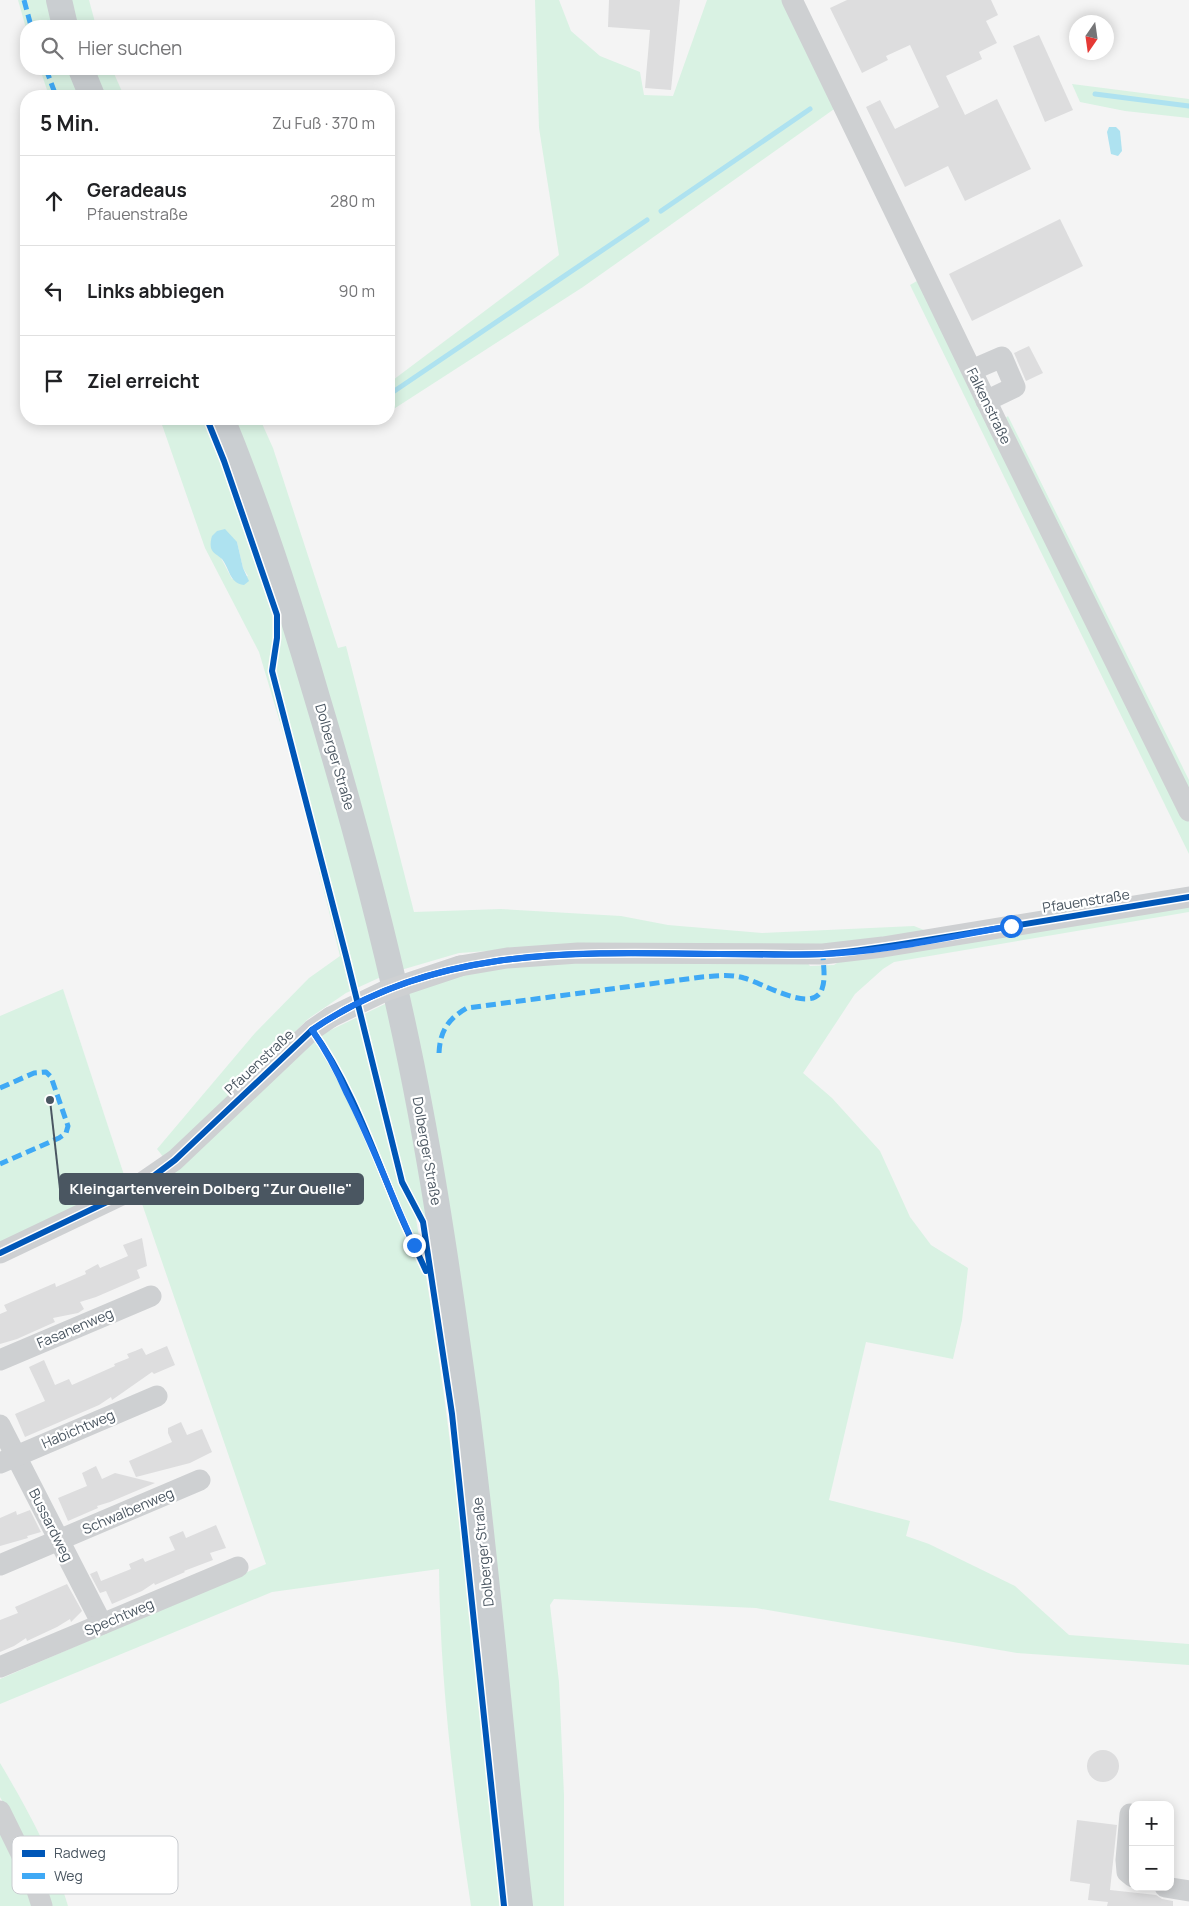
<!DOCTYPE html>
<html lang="de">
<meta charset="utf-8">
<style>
body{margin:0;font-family:Manrope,sans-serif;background:#f6f6f6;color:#202124}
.controls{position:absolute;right:15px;bottom:15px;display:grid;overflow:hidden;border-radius:10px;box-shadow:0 2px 12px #0003}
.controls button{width:45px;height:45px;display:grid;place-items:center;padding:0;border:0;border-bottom:1px solid #e0e0e0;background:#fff;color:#202124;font:25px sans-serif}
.compass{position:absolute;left:1069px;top:15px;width:45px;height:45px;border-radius:50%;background:#fff;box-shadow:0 2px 12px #0003;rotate:193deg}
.stop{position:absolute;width:15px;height:15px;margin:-11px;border:4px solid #1a73e8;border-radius:50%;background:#fff}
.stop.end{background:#1a73e8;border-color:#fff;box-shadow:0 1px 5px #0008}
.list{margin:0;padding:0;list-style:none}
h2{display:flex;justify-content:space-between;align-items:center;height:65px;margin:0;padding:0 20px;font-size:21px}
h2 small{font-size:16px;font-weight:400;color:#757577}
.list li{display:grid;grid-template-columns:32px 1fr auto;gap:15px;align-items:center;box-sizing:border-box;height:90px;padding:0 20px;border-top:1px solid #e0e0e0}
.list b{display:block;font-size:19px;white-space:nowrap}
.list p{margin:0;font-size:16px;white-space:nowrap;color:#757577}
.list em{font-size:16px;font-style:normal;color:#757577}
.icon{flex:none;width:28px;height:28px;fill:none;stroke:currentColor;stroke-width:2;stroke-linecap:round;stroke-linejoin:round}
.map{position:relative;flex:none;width:1189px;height:1906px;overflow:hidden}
.search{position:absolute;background:#fff;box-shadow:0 2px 12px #0003;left:20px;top:20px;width:375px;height:55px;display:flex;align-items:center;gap:12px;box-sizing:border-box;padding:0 18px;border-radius:20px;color:#757577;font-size:19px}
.panel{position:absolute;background:#fff;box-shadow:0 2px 12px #0003;left:20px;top:90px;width:375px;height:335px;border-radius:20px}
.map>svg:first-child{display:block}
</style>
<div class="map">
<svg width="1189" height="1906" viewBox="0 0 1189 1906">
<rect width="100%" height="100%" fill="#f4f4f4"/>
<!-- green -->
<g fill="#d9f2e3" fill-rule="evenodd">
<path d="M18 0H47L54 26H26V28Z"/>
<path d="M68 0H89L96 26H73Z"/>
<path d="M535 0H559L571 31 600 56 640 72 644 95 673 96 707 0H782L837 107 583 287 389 412V383L559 255 539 128Z"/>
<path d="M40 69H70L81 96H49Z"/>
<path d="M90 69H112L124 96H102Z"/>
<path d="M1072 84 1189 99V118L1125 111 1080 102Z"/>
<path d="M922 278 1189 822V854L910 285Z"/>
<path d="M1008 416 1189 780V800L1002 421Z"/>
<path d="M160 419H203L220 462 271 607 280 605 334 790 381 977 346 993 308 1019 176 1150 164 1158 157 1149 255 1033 309 978 340 956 293 766 259 652 205 548ZM237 542 243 568 248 576 232 579 221 558Z"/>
<path d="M233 419H260L273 448 338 648 346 646 414 912 501 909 621 916 668 925 762 933 914 926 934 934 855 944 577 945 459 953 401 970Z"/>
<path d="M1189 902V912L894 962 883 969 855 994 803 1073 832 1098 880 1151 910 1217 931 1245 968 1268 962 1320 953 1359 866 1342 829 1500 910 1521 906 1536 929 1544 1015 1586 1069 1635 1189 1644V1665L1017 1653 756 1608 554 1599 550 1605 559 1682 564 1795V1906H531L407 993 463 975 547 960H805L810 966 834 965 840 961Z"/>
<path d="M63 989 127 1184 0 1242V1016Z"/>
<path d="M387 1003 428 1216 416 1219C458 1446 474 1677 501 1906H471C454 1795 440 1681 439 1569L272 1592 0 1704V1679L266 1564 139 1195 310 1040Z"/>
<path d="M0 1763C25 1805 55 1859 68 1906H50L15 1824 0 1797Z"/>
<path d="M0 1827 3 1832 33 1906H0Z"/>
</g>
<!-- water -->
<g fill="#aee2f0">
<path d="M1109 127H1116L1120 131 1122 151 1118 156 1111 154 1107 132Z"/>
<path d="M225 529 237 542 243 568 249 581 244 585C229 583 230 569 222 559 218 555 213 554 211 548 210 544 211 539 212 536L217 531Z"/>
</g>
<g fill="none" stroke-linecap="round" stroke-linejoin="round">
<!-- stream -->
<g stroke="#aee2f0" stroke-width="5">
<path d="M1095 94 1189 106"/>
<path d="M661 211 810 109"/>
<path d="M390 394 647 220"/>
</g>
</g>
<!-- building -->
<g fill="#ddddde">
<path d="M609 0H680L671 90 645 88 650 30 608 27Z"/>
<path d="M847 0H991L998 15 986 21 997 43 979 52 982 59 946 76 965 115 997 99 1031 169 965 201 948 166 905 187 866 107 880 100 895 129 939 107 910 45 886 56 888 60 862 73 830 8Z"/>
<path d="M1039 35 1073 110 1045 122 1013 46Z"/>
<path d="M1060 219 1083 266 972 321 949 274Z"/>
<path d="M1029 346 1043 373 1026 381 1014 353Z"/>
<path d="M142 1238 147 1266 137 1270 140 1278 96 1297 80 1302 84 1309 78 1313 53 1318 55 1322 17 1339 0 1344V1314L7 1311 4 1305 55 1283 56 1287 86 1274 85 1271 98 1264 100 1268 128 1256 123 1245Z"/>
<path d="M167 1346 175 1365 154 1374 152 1372 112 1400 111 1397 99 1405 25 1437 15 1414 45 1401 29 1367 44 1360 55 1385 69 1379 72 1385 115 1366 114 1364 129 1358 127 1354 135 1351 142 1348 146 1355Z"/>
<path d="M181 1422 187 1435 202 1429 212 1452 190 1463 136 1477 129 1461 172 1442 168 1433V1428Z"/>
<path d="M96 1466 102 1479 115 1473 155 1483 110 1502 97 1506 98 1508 68 1521 58 1498 87 1486 82 1473Z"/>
<path d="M30 1510 41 1532 27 1536 28 1538 0 1546V1518L16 1511 17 1515Z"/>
<path d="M216 1525 226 1548 210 1553 213 1560 184 1571 185 1572 155 1585 154 1583 142 1591 112 1604 106 1591 100 1593 90 1574 97 1571 101 1581 131 1569 129 1564 143 1558 145 1562 175 1550 169 1537 183 1531 186 1538Z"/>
<path d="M67 1584 82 1611 71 1622 70 1619 57 1627 27 1641 26 1638 14 1646 0 1652V1620L18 1613 15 1607Z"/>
<circle cx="1103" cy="1766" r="16"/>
<path d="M1077 1820 1117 1825 1110 1890 1156 1895 1162 1899 1173 1901V1906H1107L1108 1902 1088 1900 1090 1884 1070 1881Z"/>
</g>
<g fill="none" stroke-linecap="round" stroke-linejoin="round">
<!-- minor -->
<g stroke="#ced0d2" stroke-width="21">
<path d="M792 0 997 423 1189 811"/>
<path d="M972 370 1002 357 1015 387 986 401"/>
<path d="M460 966 507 958 578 953 823 954 883 947 1189 897"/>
<path d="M0 1253 130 1191 175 1160 312 1030 331 1017"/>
<path d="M0 1360 151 1296"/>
<path d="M0 1425 102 1624"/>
<path d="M0 1463 157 1396"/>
<path d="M0 1565 200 1480"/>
<path d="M0 1667 238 1567"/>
<path d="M0 1811 33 1878 42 1906"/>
<path d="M1130 1814 1126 1860 1127 1872 1133 1877"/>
<path d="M1165 1887 1189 1891"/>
</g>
<!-- major -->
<g stroke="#caced1" stroke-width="26">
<path d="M59 0 65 26"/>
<path d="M81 69 92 96"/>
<path d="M222 419C259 509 289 601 316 694 357 830 394 969 420 1109 439 1209 453 1311 467 1412 488 1576 501 1741 520 1906"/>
</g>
<!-- minor-bridge -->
<path stroke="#ced0d2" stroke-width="21" d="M331 1017 385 991 460 966"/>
<!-- quiet -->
<g stroke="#3fa9f5" stroke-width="5" stroke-dasharray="10 5" stroke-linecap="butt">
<path d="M24 0 31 26"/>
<path d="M46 69 56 96"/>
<path d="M439 1053C440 1031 448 1019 467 1008L702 977C716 976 730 974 744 978 761 982 813 1015 822 989 826 978 823 965 823 954"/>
<path d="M0 1088 34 1073 46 1072 51 1077 68 1126 66 1133 59 1138 0 1164"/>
</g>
<defs>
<g id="cycleway">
<path d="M207 419 224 461 277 615V638L272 671 346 956 402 1182 423 1222 452 1414 504 1906"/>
<path d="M312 1030C349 1081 372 1147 396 1205 405 1227 416 1249 426 1271"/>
<path d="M0 1253 130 1191 155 1175 175 1160 312 1030C447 937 602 955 756 954 779 954 802 955 824 954 875 950 925 940 976 932 1047 920 1118 909 1189 897"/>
</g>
</defs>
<!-- cycleway casing -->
<use href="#cycleway" stroke="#fff" stroke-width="9"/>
<!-- cycleway -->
<use href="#cycleway" stroke="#0057b8" stroke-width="6"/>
</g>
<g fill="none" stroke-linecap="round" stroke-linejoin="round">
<!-- route -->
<path stroke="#1a73e8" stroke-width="6" d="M414 1245C391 1195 372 1143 347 1094 337 1071 326 1050 312 1030 464 925 648 960 821 954 885 952 949 937 1011 926"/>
</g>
<g text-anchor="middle" stroke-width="4.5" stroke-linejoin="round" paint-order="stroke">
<!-- street labels -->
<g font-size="14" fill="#4a5661" stroke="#fff">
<text transform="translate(989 406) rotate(64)" y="5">Falkenstraße</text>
<text transform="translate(335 757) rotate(74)" y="5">Dolberger Straße</text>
<text transform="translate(1086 901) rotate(-9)" y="5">Pfauenstraße</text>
<text transform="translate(259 1062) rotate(-43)" y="5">Pfauenstraße</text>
<text transform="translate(427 1151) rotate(80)" y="5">Dolberger Straße</text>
<text transform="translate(75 1328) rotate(-23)" y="5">Fasanenweg</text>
<text transform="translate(78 1429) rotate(-23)" y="5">Habichtweg</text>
<text transform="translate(128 1511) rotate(-23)" y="5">Schwalbenweg</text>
<text transform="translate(51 1525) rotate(63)" y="5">Bussardweg</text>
<text transform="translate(483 1552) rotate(-96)" y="5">Dolberger Straße</text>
<text transform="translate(119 1617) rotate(-23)" y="5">Spechtweg</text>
</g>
</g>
<!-- legend -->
<rect x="12" y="1836" width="166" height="58" rx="8" fill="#fff" stroke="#c9ccd0" stroke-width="1"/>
<rect x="22" y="1850" width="23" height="7" fill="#0057b8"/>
<rect x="22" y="1873" width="23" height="6" fill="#3fa9f5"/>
<g font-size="14" fill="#4a5661">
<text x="54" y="1858">Radweg</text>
<text x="54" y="1881">Weg</text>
</g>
<!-- callouts -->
<path fill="none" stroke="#4a5661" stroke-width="2" d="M50 1100L60 1189"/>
<circle fill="#4a5661" stroke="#fff" stroke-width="2" cx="50" cy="1100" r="5"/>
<rect fill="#4a5661" stroke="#4a5661" stroke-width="2" x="60" y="1174" width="303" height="30" rx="5"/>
<g font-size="15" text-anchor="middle" font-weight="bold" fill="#fff">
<text x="211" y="1194">Kleingartenverein Dolberg "Zur Quelle"</text>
</g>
</svg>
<div class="controls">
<button>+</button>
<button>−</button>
</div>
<svg class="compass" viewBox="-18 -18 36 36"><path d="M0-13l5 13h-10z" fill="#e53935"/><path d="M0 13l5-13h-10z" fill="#757577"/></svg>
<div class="stop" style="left:1011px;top:926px"></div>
<div class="stop end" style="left:414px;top:1245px"></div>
<div class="search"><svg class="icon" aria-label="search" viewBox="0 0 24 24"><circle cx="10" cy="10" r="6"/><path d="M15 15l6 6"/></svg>Hier suchen</div>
<section class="panel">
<h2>5 Min.<small>Zu Fuß · 370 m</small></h2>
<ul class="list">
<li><svg class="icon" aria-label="ahead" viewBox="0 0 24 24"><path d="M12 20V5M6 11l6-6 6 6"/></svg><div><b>Geradeaus</b><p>Pfauenstraße</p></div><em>280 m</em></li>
<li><svg class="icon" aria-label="left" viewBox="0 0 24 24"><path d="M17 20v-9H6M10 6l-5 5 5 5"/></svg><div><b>Links abbiegen</b></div><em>90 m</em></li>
<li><svg class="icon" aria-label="arrive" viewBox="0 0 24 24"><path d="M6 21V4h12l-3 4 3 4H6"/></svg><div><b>Ziel erreicht</b></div></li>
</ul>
</section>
</div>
